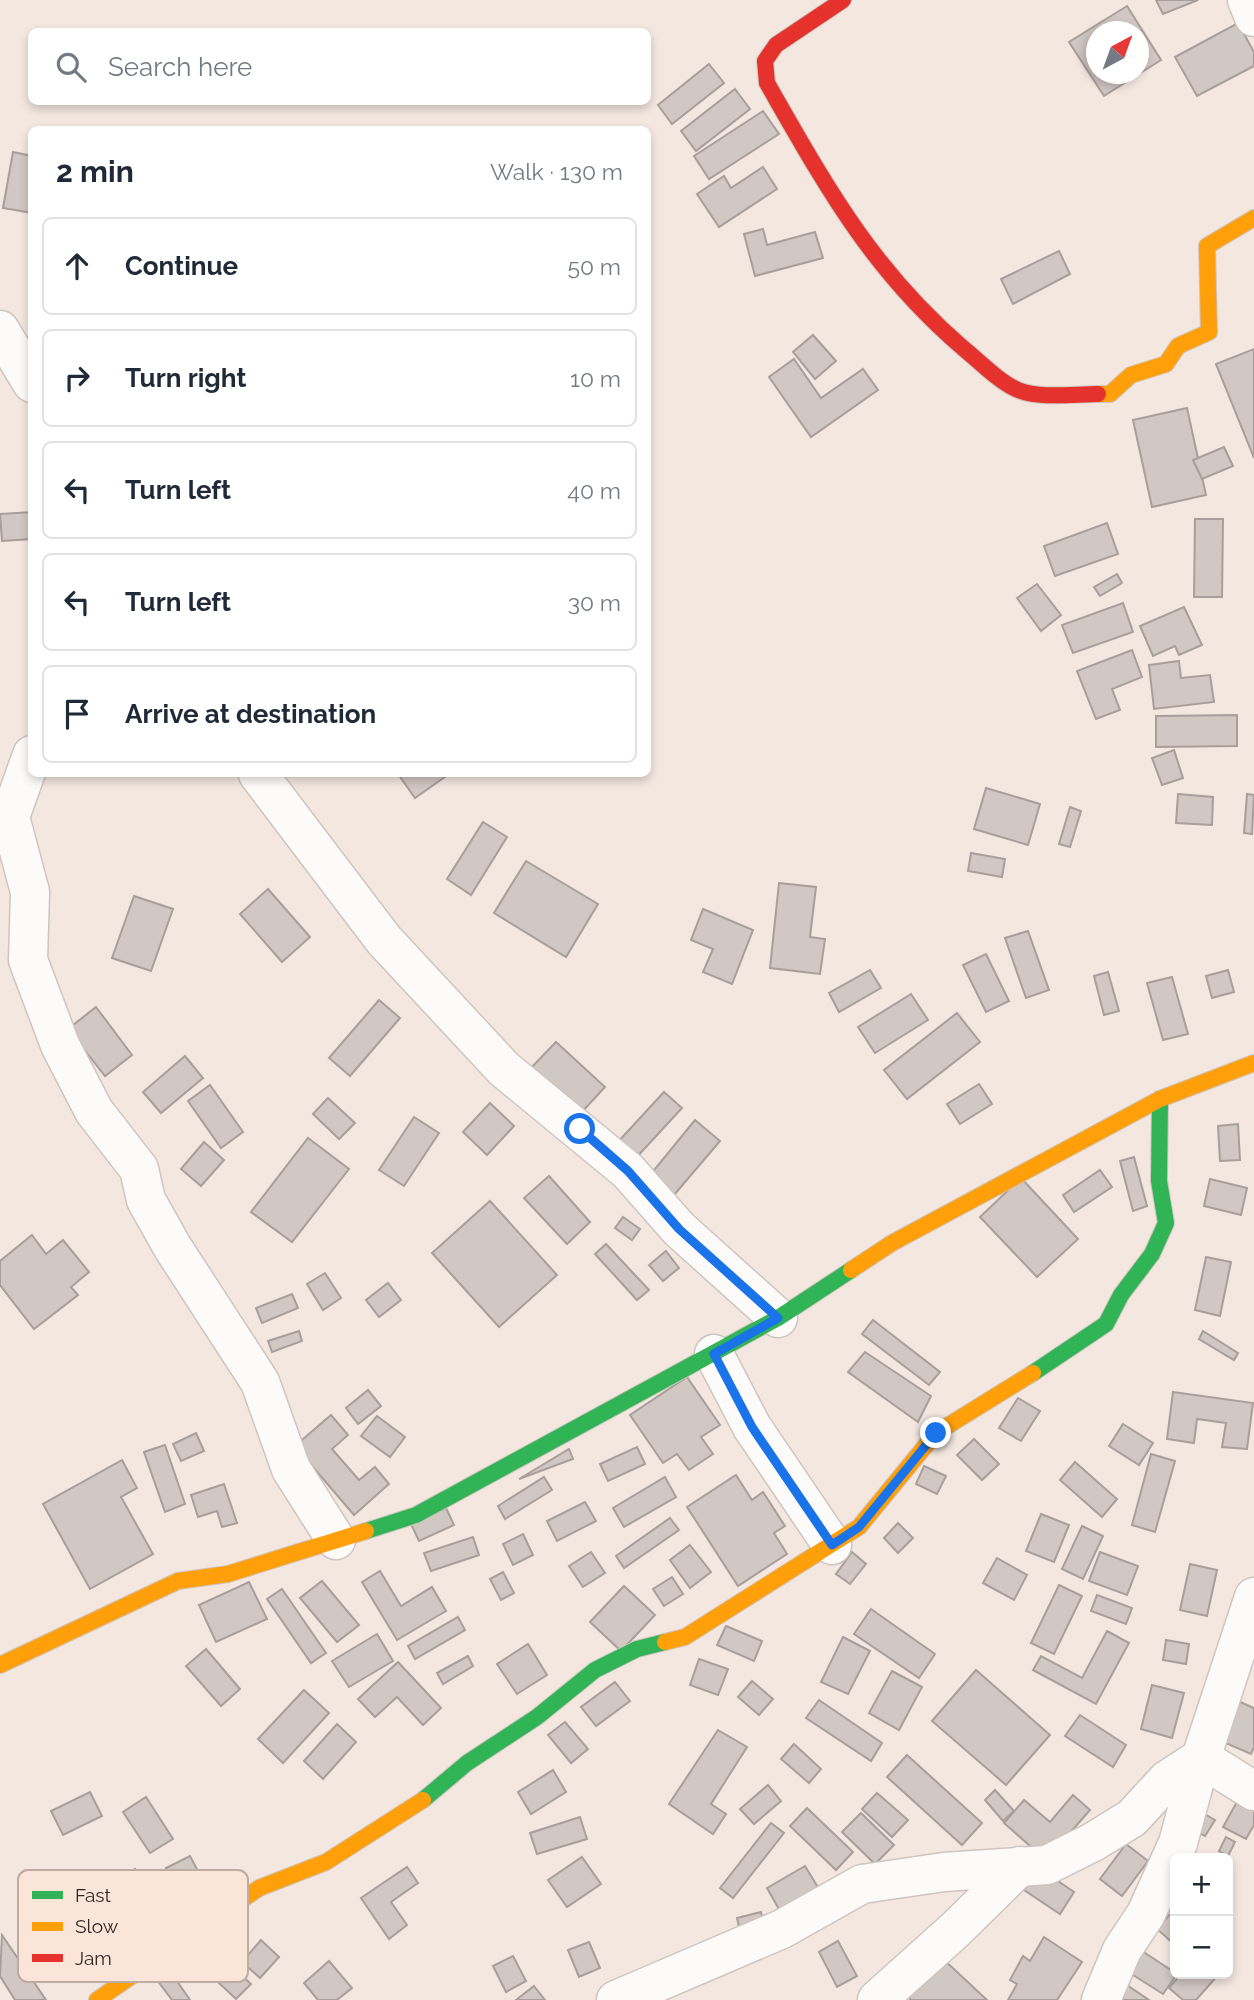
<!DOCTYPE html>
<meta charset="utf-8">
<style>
body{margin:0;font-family:Raleway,sans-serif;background:#f2f2f3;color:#1f2937}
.controls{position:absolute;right:21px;bottom:21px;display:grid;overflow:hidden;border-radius:10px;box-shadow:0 4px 10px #0003}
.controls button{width:63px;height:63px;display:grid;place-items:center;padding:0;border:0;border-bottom:2px solid #e0e1e3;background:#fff;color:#1f2937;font:35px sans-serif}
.compass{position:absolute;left:1086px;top:21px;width:63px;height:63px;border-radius:50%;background:#fff;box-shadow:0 4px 10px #0003;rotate:41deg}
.stop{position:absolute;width:21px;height:21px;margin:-16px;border:5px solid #1a73e8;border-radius:50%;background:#fff}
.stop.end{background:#1a73e8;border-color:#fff;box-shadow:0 2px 7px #0008}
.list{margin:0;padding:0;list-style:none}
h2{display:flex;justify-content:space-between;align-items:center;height:91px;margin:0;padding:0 28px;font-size:30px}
h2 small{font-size:23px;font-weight:400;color:#747a83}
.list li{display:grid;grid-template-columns:46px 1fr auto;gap:21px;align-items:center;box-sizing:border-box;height:98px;margin:0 14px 14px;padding:0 14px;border:2px solid #e0e1e3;border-radius:10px}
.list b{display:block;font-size:26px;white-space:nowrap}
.list em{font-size:23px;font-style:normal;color:#747a83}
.icon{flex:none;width:38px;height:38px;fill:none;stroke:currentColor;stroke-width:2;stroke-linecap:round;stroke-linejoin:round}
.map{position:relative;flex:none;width:1254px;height:2000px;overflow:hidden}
.search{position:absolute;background:#fff;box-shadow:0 4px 10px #0003;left:28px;top:28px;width:623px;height:77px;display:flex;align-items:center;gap:18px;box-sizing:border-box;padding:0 24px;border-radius:10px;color:#747a83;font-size:26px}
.panel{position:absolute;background:#fff;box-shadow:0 4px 10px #0003;left:28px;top:126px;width:623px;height:651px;border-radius:10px}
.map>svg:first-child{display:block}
</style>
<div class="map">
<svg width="1254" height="2000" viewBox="0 0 1254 2000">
<rect width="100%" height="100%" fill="#f3e7e0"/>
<!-- building -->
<g fill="#d1c7c3" stroke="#a89e9b" stroke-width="2" fill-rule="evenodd">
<path d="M1156 0H1198L1163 14Z"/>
<path d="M1127 6 1161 60 1104 96 1069 42ZM1096 32H1138V74H1096Z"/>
<path d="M1238 23 1254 52V66L1197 96 1175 57Z"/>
<path d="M709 64 724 83 672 124 658 105Z"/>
<path d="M735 89 750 109 696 151 681 131Z"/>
<path d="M763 111 779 134 709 179 694 156Z"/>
<path d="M13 152 32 156V213L3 208Z"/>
<path d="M763 167 777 189 719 227 697 194 724 176 731 188Z"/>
<path d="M763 229 767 245 815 232 823 258 755 276 744 234Z"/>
<path d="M1059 251 1070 274 1013 304 1001 279Z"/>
<path d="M813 335 836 361 815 379 793 352Z"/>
<path d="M1254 349V458L1216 364Z"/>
<path d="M794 359 821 398 863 369 878 390 811 437 769 377Z"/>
<path d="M1187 408 1206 495 1152 507 1133 420Z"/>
<path d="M1224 447 1233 466 1202 479 1193 460Z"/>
<path d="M32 512V539L2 541 0 514Z"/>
<path d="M1195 519H1223L1222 597H1194Z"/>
<path d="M1107 523 1118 554 1055 576 1044 546Z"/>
<path d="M1117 574 1122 583 1100 596 1094 587Z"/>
<path d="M1037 584 1061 615 1041 631 1017 598Z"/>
<path d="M1123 603 1133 632 1073 653 1062 625Z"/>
<path d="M1184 607 1202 645 1179 655 1175 646 1153 656 1140 626Z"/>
<path d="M1132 650 1142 677 1112 689 1120 710 1096 719 1077 671Z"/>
<path d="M1179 661 1181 678 1210 675 1214 702 1154 709 1149 665Z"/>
<path d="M1237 715V746L1156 747V716Z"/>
<path d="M1174 750 1183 778 1162 785 1152 758Z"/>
<path d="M398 774H449L415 798Z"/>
<path d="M986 788 1040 804 1028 845 974 829Z"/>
<path d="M1178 794 1213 797 1212 825 1176 823Z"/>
<path d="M1247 794 1254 795 1252 834 1244 833Z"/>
<path d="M1070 807 1081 811 1070 847 1059 844Z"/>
<path d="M483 822 507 837 471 895 447 879Z"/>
<path d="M971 853 1005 859 1002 877 968 871Z"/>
<path d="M526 861 598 904 566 957 494 913Z"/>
<path d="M779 883 816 887 810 937 825 939 820 974 770 968Z"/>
<path d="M268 889 310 937 282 962 240 914Z"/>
<path d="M134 896 173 909 151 971 112 958Z"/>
<path d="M703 909 753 930 732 984 703 972 713 949 691 940Z"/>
<path d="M1028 931 1049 990 1026 998 1005 938Z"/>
<path d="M986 954 1009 1001 986 1012 963 965Z"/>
<path d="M870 970 881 988 839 1012 829 993Z"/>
<path d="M1228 970 1234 992 1212 998 1206 976Z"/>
<path d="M1108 972 1119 1011 1104 1015 1094 976Z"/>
<path d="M1172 977 1188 1034 1163 1040 1147 983Z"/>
<path d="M911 994 928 1020 875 1053 858 1027Z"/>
<path d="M379 1000 400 1018 350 1076 329 1058Z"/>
<path d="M96 1007 132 1055 105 1076 68 1029Z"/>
<path d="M957 1013 980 1042 907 1099 884 1070Z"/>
<path d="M556 1042 605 1087 580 1114 530 1069Z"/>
<path d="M185 1056 203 1078 161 1113 143 1092Z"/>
<path d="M979 1084 992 1104 960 1124 947 1104Z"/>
<path d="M210 1085 243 1132 221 1148 188 1101Z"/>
<path d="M664 1092 682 1108 634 1160 616 1144Z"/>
<path d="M328 1098 355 1123 339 1139 313 1114Z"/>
<path d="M490 1103 514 1126 487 1155 463 1132Z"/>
<path d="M414 1117 439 1133 404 1186 379 1170Z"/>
<path d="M695 1120 720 1141 674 1195 650 1175Z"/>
<path d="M1238 1124 1240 1160 1220 1161 1218 1126Z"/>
<path d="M308 1138 349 1169 292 1242 251 1212Z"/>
<path d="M204 1142 224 1160 201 1186 181 1169Z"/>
<path d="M1134 1157 1147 1206 1133 1211 1120 1161Z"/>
<path d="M1100 1170 1112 1187 1074 1212 1063 1195Z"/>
<path d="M549 1176 590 1222 567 1244 524 1198Z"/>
<path d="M1021 1178 1078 1239 1037 1277 980 1217Z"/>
<path d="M1210 1179 1247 1188 1241 1215 1204 1206Z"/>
<path d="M490 1201 557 1275 499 1327 432 1253Z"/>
<path d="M623 1217 640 1229 632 1240 615 1228Z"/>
<path d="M32 1235 46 1254 63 1240 89 1272 71 1287 78 1295 34 1329 0 1285V1261Z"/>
<path d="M606 1244 649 1290 637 1300 595 1254Z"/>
<path d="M666 1251 679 1268 663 1281 649 1265Z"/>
<path d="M1206 1257 1231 1262 1220 1316 1195 1310Z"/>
<path d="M325 1273 341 1298 323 1310 307 1284Z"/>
<path d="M388 1283 401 1300 379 1317 366 1300Z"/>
<path d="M292 1294 298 1308 262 1323 256 1308Z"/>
<path d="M873 1320 940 1372 929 1385 862 1334Z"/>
<path d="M299 1331 302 1341 272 1352 268 1341Z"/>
<path d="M1203 1331 1238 1353 1234 1360 1199 1339Z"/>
<path d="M865 1352 931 1396 918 1422 848 1372Z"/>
<path d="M687 1377 720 1425 701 1437 713 1454 689 1470 677 1454 663 1463 630 1415Z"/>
<path d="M368 1390 381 1406 358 1424 346 1408Z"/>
<path d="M1173 1392 1253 1403 1247 1449 1222 1447 1226 1423 1197 1419 1194 1443 1167 1439Z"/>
<path d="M1018 1398 1040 1411 1021 1441 999 1428Z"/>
<path d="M331 1415 348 1435 332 1449 359 1480 375 1467 389 1484 354 1515 295 1446Z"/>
<path d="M377 1416 405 1437 390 1457 361 1436Z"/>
<path d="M1123 1424 1153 1443 1139 1465 1109 1446Z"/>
<path d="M196 1433 204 1451 181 1461 173 1444Z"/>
<path d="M974 1439 999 1464 982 1480 957 1455Z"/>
<path d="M165 1445 185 1504 165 1512 144 1452Z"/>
<path d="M637 1447 645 1464 608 1481 600 1464Z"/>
<path d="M569 1449 573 1459 519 1479Z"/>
<path d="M1151 1454 1175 1461 1155 1532 1132 1525Z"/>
<path d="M122 1460 137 1488 121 1497 153 1554 90 1589 43 1504Z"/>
<path d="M1075 1462 1117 1499 1102 1517 1060 1480Z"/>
<path d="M924 1466 946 1476 937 1494 916 1484Z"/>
<path d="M736 1475 752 1500 763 1492 785 1526 774 1533 787 1554 738 1586 687 1507Z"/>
<path d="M544 1477 552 1490 505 1519 498 1506Z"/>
<path d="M665 1477 676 1497 624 1527 613 1508Z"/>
<path d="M224 1484 237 1523 222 1527 217 1511 198 1517 191 1495Z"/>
<path d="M585 1502 596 1521 557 1541 547 1521Z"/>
<path d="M446 1508 454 1525 419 1541 411 1524Z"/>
<path d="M1041 1514 1069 1525 1054 1562 1026 1551Z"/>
<path d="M670 1518 679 1530 624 1568 616 1556Z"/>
<path d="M898 1523 913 1538 898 1553 884 1538Z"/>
<path d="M1082 1526 1103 1536 1083 1579 1062 1569Z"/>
<path d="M523 1534 533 1555 513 1565 503 1544Z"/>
<path d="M473 1537 479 1555 431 1571 424 1553Z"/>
<path d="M690 1545 711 1572 690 1588 670 1560Z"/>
<path d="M591 1552 605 1573 583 1587 569 1566Z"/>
<path d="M852 1552 866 1564 850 1584 836 1574Z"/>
<path d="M1100 1552 1138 1566 1127 1595 1089 1581Z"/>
<path d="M997 1558 1027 1575 1014 1600 983 1583Z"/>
<path d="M1190 1564 1217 1570 1207 1616 1180 1610Z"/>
<path d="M380 1571 401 1606 432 1587 446 1611 397 1640 362 1582Z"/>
<path d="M503 1572 514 1593 501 1600 490 1579Z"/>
<path d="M672 1577 683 1594 664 1606 653 1589Z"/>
<path d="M322 1581 359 1625 337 1642 300 1598Z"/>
<path d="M249 1582 267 1619 216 1642 199 1605Z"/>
<path d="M1059 1585 1082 1596 1054 1654 1031 1643Z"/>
<path d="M624 1586 655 1615 621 1651 590 1622Z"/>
<path d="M282 1589 326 1653 311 1663 267 1599Z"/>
<path d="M1097 1595 1132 1608 1126 1624 1091 1611Z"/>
<path d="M871 1609 935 1654 919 1678 854 1634Z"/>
<path d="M458 1617 465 1630 415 1659 408 1646Z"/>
<path d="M726 1626 762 1641 754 1661 717 1645Z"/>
<path d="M1107 1631 1129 1643 1096 1704 1033 1670 1041 1656 1082 1678Z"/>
<path d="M377 1634 393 1661 349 1687 332 1661Z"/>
<path d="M843 1637 870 1651 848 1694 821 1682Z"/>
<path d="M1166 1640 1189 1644 1186 1664 1163 1660Z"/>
<path d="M528 1644 547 1675 517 1694 497 1664Z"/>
<path d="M206 1649 240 1689 221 1706 186 1666Z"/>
<path d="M468 1656 473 1666 443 1684 437 1673Z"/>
<path d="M699 1659 728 1669 718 1695 690 1685Z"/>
<path d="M398 1662 441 1708 423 1725 397 1697 375 1717 358 1699Z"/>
<path d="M976 1670 1050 1735 1006 1785 932 1721Z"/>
<path d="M892 1671 922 1687 899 1730 869 1713Z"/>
<path d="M752 1681 773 1699 759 1715 738 1697Z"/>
<path d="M615 1682 630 1701 596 1726 581 1707Z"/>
<path d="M1152 1685 1184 1693 1172 1738 1141 1729Z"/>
<path d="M304 1690 329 1713 283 1763 258 1739Z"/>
<path d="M819 1700 882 1743 871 1761 806 1718Z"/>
<path d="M1238 1701 1254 1708V1747L1251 1754 1221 1741Z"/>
<path d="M1080 1715 1126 1745 1113 1767 1065 1736Z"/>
<path d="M565 1722 588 1749 571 1763 548 1735Z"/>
<path d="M337 1724 356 1742 323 1779 304 1761Z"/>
<path d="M718 1730 747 1747 711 1804 726 1814 713 1834 669 1804Z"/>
<path d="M794 1744 821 1769 809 1783 781 1759Z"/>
<path d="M907 1755 982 1823 962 1845 887 1777Z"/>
<path d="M553 1770 566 1792 531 1814 518 1792Z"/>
<path d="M768 1785 781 1801 754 1824 740 1809Z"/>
<path d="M995 1790 1014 1811 1003 1821 985 1800Z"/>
<path d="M90 1792 102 1816 63 1835 51 1811Z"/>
<path d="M877 1793 908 1820 892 1837 862 1809Z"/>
<path d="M1073 1795 1090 1810 1046 1860 1004 1823 1024 1800 1050 1822Z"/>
<path d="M146 1797 173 1839 150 1853 123 1812Z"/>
<path d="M1239 1798 1254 1806V1825L1246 1839 1223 1827Z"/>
<path d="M807 1808 853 1852 836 1870 790 1826Z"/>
<path d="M1201 1812 1215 1820 1205 1836 1191 1829Z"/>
<path d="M861 1813 894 1845 875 1864 842 1832Z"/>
<path d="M580 1817 587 1839 537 1854 530 1833Z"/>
<path d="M771 1823 784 1833 733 1898 720 1888Z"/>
<path d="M1226 1837 1235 1842 1228 1856 1219 1851Z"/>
<path d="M1126 1844 1148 1861 1122 1896 1100 1879Z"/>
<path d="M190 1856 200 1875 175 1887 166 1868Z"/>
<path d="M582 1857 601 1884 567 1907 548 1880Z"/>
<path d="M805 1866 819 1889 780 1911 767 1888Z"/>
<path d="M407 1867 418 1883 391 1902 407 1925 389 1939 361 1898Z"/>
<path d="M1039 1868 1074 1892 1060 1914 1024 1890Z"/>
<path d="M135 1869 158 1900 127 1922 105 1891Z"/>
<path d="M761 1912 766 1933 742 1939 737 1918Z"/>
<path d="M1172 1912 1175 1914V1945L1157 1929Z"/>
<path d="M2 1935 46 2000H15L0 1976Z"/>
<path d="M1044 1937 1082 1962 1057 2000H1008L1017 1984 1010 1980 1023 1956 1030 1961Z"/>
<path d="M261 1940 279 1957 260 1978 242 1962Z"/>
<path d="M838 1941 857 1976 837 1987 819 1952Z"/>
<path d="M589 1942 600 1968 579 1977 568 1950Z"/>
<path d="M1136 1947 1177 1974 1163 1994 1122 1968Z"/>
<path d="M217 1953 251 1984 236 1999 203 1968Z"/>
<path d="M513 1956 526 1981 506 1992 493 1966Z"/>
<path d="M941 1957 987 2000H911L905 1994Z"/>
<path d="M329 1961 352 1988 337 2000H318L304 1983Z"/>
<path d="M170 1971 190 2000H172L157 1980Z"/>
<path d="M1181 1974H1219L1196 2000H1183L1169 1988Z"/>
<path d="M1127 1985 1149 2000H1116Z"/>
<path d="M534 1986 545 2000H516Z"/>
</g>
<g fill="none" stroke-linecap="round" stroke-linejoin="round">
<defs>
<g id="street">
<path d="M1247 0 1254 17"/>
<path d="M0 330 32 383"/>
<path d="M258 774 384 940 504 1069 628 1171 679 1229 778 1318"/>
<path d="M10 817 30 892 28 960 60 1045 94 1111 139 1169 146 1200 173 1248 260 1382 291 1469 336 1540"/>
<path d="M0 834 10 817 32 755"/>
<path d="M714 1354 752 1427 832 1545"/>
<path d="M616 2000 782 1929 862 1884 944 1872 1047 1865 1093 1842 1132 1818 1167 1780 1201 1758 1254 1791"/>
<path d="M877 2000 955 1930 1020 1866"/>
<path d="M1101 2000 1122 1950 1146 1914 1178 1843 1201 1758 1254 1597"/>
</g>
<g id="fast">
<path d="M1033 1373 1106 1324 1121 1295 1152 1254 1166 1223 1159 1181 1160 1099"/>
<path d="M366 1531 416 1515 778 1318 851 1270"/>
<path d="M423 1800 467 1763 537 1717 595 1670 637 1649 665 1642"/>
</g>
<g id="slow">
<path d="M1098 394H1110L1131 375 1166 364 1178 346 1209 332 1207 246 1254 218"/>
<path d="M851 1270 892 1243 1160 1099 1254 1063"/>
<path d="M665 1642 685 1637 859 1527 936 1433 1033 1373"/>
<path d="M0 1665 178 1581 228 1574 366 1531"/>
<path d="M97 2000 259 1888 326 1862 423 1800"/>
</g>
<path id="jam" d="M843 0 776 45 765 61 767 83C826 186 871 269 963 348 979 361 999 382 1018 390 1040 399 1075 394 1098 394"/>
</defs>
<!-- street casing -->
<use href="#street" stroke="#cec5c0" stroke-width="41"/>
<!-- fast casing -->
<use href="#fast" stroke="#cec5c0" stroke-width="18"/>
<!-- slow casing -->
<use href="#slow" stroke="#cec5c0" stroke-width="18"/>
<!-- jam casing -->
<use href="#jam" stroke="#cec5c0" stroke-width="18"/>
<!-- street -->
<use href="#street" stroke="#fdfbfa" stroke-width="38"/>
<!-- fast -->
<use href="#fast" stroke="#30b455" stroke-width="16"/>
<!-- slow -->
<use href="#slow" stroke="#ff9f0a" stroke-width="16"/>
<!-- jam -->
<use href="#jam" stroke="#e5322d" stroke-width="16"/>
</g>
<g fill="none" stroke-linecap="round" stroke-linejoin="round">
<!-- route -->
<path stroke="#1a73e8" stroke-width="9" d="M580 1129 628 1171 679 1229 778 1318 714 1354 752 1427 832 1545 859 1527 936 1433"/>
</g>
<!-- legend -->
<rect x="18" y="1870" width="230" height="112" rx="10" fill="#fbe4d8" stroke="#beaba2" stroke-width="2"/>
<rect x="32" y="1891" width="31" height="8" fill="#30b455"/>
<rect x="32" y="1922" width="31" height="9" fill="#ff9f0a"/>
<rect x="32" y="1954" width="31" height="8" fill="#e5322d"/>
<g font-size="19" fill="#302723">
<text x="75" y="1902">Fast</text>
<text x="75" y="1933">Slow</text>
<text x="75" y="1965">Jam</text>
</g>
</svg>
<div class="controls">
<button>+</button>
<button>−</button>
</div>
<svg class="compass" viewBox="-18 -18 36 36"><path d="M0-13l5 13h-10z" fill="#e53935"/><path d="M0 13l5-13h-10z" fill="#747a83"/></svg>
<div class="stop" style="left:580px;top:1129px"></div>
<div class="stop end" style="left:936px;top:1433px"></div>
<div class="search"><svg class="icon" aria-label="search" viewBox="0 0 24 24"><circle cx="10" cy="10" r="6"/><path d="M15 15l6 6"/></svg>Search here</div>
<section class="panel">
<h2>2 min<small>Walk · 130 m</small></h2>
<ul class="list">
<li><svg class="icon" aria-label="ahead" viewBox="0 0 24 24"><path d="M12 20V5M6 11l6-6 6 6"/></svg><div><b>Continue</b></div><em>50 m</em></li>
<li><svg class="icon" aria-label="right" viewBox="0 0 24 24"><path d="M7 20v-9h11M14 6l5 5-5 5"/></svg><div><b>Turn right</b></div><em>10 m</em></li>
<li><svg class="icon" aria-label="left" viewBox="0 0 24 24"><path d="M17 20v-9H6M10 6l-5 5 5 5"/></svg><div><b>Turn left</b></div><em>40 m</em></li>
<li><svg class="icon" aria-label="left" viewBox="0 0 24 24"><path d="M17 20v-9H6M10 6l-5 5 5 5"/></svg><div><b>Turn left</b></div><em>30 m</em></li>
<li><svg class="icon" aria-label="arrive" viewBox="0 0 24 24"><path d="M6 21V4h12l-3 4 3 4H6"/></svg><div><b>Arrive at destination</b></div></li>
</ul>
</section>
</div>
